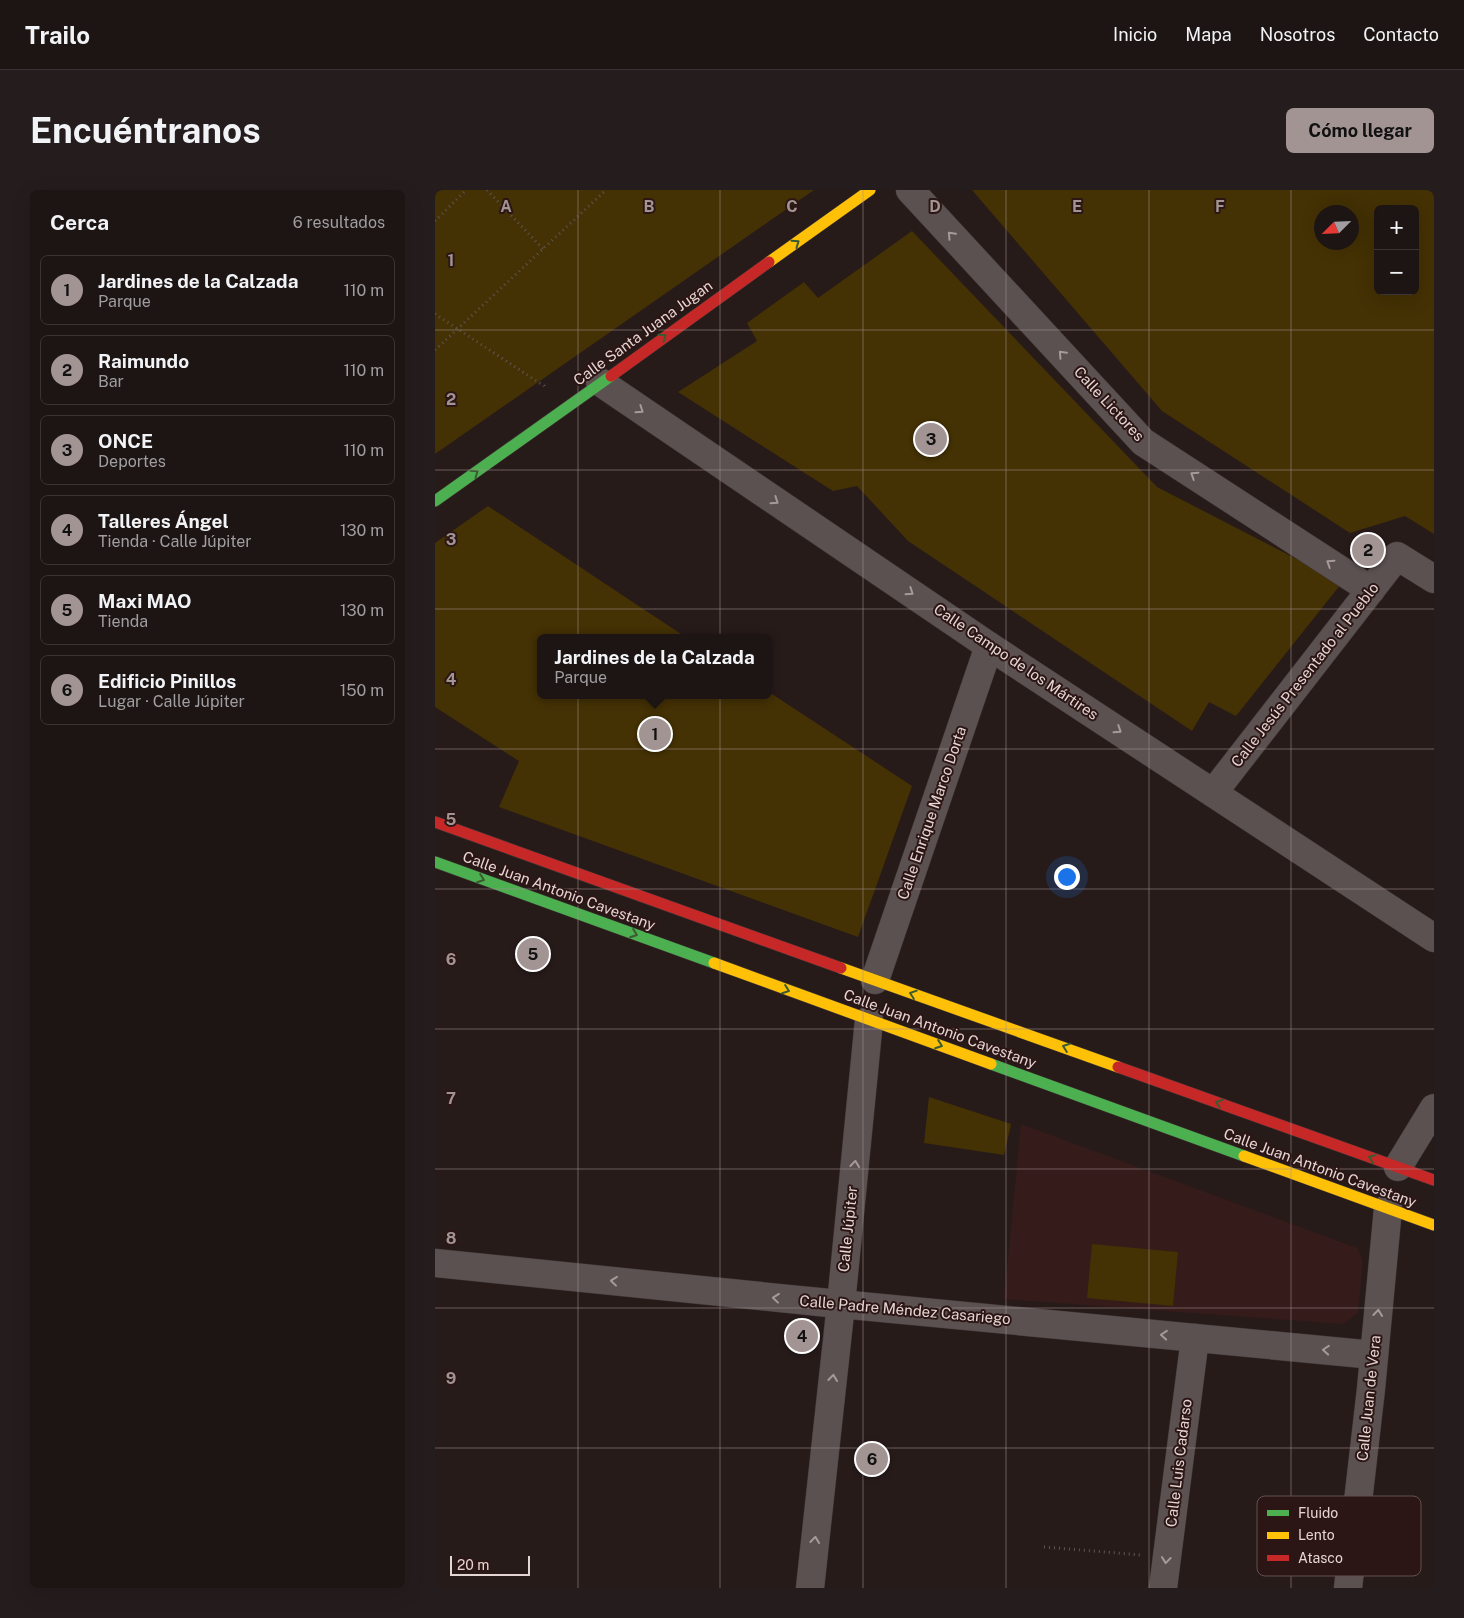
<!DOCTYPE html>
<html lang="es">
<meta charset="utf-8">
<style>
body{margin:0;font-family:"Public Sans",sans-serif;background:#251d1d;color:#f1f3f6}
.controls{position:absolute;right:15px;top:15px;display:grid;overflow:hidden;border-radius:8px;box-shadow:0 5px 20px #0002}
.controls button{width:45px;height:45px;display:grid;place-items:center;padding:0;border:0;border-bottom:1px solid #3b3334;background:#1d1414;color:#f1f3f6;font:25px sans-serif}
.compass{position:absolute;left:879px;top:15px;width:45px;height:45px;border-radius:50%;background:#1d1414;box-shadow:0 5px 20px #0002;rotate:246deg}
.scale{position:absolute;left:15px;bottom:12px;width:80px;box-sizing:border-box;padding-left:5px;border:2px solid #e5d5d3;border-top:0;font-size:14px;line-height:18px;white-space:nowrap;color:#e5d5d3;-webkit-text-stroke:4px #2c1615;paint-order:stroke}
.you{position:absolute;left:631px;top:686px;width:18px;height:18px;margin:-12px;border:4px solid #fff;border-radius:50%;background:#1a73e8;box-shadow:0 0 0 8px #1a73e833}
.badge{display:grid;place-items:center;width:32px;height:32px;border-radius:50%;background:#a29492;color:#111;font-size:16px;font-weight:700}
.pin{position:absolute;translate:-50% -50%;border:2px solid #fff;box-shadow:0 1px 5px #0006}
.popup{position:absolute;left:102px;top:444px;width:235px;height:65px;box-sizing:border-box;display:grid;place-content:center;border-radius:8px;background:#1d1414;filter:drop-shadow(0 1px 4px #0005);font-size:16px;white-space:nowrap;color:#a09ea0}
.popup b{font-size:19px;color:#f1f3f6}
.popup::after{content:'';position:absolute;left:50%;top:100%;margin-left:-10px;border:10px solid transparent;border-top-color:#1d1414}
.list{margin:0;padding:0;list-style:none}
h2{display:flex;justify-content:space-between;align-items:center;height:65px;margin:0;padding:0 20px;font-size:21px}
h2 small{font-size:16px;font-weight:400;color:#a09ea0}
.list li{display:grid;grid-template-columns:32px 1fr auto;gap:15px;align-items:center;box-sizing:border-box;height:70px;margin:0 10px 10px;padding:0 10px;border:1px solid #3b3334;border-radius:8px}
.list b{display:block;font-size:19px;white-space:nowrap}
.list p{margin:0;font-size:16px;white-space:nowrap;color:#a09ea0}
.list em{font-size:16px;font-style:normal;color:#a09ea0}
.map{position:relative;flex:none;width:999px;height:1398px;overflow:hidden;border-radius:8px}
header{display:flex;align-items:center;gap:30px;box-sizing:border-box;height:70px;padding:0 25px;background:#1d1414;border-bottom:1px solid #3b3334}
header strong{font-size:24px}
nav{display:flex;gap:28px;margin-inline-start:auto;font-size:18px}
.intro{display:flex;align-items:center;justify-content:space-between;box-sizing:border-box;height:120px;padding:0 30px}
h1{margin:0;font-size:35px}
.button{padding:12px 22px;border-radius:8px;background:#a29492;color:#111;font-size:18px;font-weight:700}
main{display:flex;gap:30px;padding:0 30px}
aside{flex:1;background:#1d1414;border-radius:8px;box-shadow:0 5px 20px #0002}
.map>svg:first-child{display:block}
</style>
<header>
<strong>Trailo</strong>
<nav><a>Inicio</a><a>Mapa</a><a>Nosotros</a><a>Contacto</a></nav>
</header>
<div class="intro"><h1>Encuéntranos</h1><a class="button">Cómo llegar</a></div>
<main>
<aside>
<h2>Cerca<small>6 resultados</small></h2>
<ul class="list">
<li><span class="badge">1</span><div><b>Jardines de la Calzada</b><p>Parque</p></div><em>110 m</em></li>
<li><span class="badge">2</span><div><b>Raimundo</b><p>Bar</p></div><em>110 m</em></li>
<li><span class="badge">3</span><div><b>ONCE</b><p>Deportes</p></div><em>110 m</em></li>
<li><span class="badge">4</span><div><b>Talleres Ángel</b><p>Tienda · Calle Júpiter</p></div><em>130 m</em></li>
<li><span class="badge">5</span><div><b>Maxi MAO</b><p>Tienda</p></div><em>130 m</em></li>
<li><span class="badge">6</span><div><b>Edificio Pinillos</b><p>Lugar · Calle Júpiter</p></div><em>150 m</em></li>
</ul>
</aside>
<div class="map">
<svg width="999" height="1398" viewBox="0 0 999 1398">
<rect width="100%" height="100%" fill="#271b1a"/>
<!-- built -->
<path fill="#351b19" d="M586 934 922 1058 928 1070 923 1123 908 1134 569 1109Z"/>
<!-- green -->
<g fill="#443104" fill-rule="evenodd">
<path d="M0 0H379L0 264Z"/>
<path d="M537 0H999V344L970 326 915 343 727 221ZM943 19H980V101H943ZM886 22H916V52H886Z"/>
<path d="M477 41 722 297 885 381 906 394 801 526 774 512 757 541 473 351 422 296 398 301 243 202 322 151 312 133 369 92 383 108Z"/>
<path d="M53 316 252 448H106V505H334V502L477 596 423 747 64 617 84 571 0 517V353Z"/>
<path d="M494 907 576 934 569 965 489 953Z"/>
<path d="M657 1054 743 1062 738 1116 652 1108Z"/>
</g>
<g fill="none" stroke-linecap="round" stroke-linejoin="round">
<defs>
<g id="street">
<path d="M475 0 708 252 936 400"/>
<path d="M165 192 554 456 999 748"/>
<path d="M778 603 962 366 999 389"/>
<path d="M440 790 554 456"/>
<path d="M963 977 999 918"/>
<path d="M0 1073 384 1112 939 1165"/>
<path d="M375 1398 406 1114 434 830"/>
<path d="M728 1398 760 1148"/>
<path d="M913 1398 936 1199 953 1018"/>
</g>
<g id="fast">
<path d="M0 311 176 186"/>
<path d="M0 672 279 773"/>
<path d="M556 874 809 966"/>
</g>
<g id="slow">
<path d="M334 72 435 0"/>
<path d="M279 773 556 874"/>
<path d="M406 778 683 877"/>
<path d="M809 966 999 1035"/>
</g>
<g id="jam">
<path d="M176 186 334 72"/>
<path d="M0 632 406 778"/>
<path d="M683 877 999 990"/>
</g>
</defs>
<!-- street casing -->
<use href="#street" stroke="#423837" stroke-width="29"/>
<!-- fast casing -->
<use href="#fast" stroke="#423837" stroke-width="12"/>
<!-- slow casing -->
<use href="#slow" stroke="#423837" stroke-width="12"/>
<!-- jam casing -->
<use href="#jam" stroke="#423837" stroke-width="12"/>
<!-- path -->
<g stroke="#5e5554" stroke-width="3" stroke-dasharray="1 4" stroke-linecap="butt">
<path d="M52 0 108 59"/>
<path d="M0 31 31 0"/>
<path d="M0 124 109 196 110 199"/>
<path d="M0 160 171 0"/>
<path d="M609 1357 706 1365"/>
</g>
<!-- street -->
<use href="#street" stroke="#5b5150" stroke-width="28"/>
<!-- fast -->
<use href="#fast" stroke="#4caf50" stroke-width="11"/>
<!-- slow -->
<use href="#slow" stroke="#ffc107" stroke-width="11"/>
<!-- jam -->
<use href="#jam" stroke="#c62828" stroke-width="11"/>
</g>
<!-- one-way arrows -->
<defs><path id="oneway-chevron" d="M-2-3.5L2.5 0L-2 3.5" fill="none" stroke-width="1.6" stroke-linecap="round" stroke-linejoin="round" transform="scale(1.25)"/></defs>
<g stroke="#a79a98">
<use href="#oneway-chevron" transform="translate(516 45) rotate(-133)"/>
<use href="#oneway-chevron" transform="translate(627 164) rotate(-133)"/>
<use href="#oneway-chevron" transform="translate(205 220) rotate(34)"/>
<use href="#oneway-chevron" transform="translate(759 285) rotate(-147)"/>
<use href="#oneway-chevron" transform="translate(340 311) rotate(34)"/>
<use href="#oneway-chevron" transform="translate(895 373) rotate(-147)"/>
<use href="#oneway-chevron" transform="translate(475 402) rotate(34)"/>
<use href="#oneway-chevron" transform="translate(683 540) rotate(33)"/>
<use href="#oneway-chevron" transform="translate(420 974) rotate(-84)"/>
<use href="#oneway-chevron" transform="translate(179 1091) rotate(-174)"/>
<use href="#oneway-chevron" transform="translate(341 1108) rotate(-174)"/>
<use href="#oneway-chevron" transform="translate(943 1123) rotate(-84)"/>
<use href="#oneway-chevron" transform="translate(729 1145) rotate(-175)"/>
<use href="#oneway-chevron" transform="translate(891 1160) rotate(-175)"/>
<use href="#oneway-chevron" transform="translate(398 1188) rotate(-84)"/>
<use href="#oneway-chevron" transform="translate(380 1350) rotate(-84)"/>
<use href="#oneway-chevron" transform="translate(731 1370) rotate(96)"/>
</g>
<g stroke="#3a5b30">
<use href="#oneway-chevron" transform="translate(361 53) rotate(-35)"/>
<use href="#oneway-chevron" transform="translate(228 147) rotate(-35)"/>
<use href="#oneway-chevron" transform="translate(40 283) rotate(-35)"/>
<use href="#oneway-chevron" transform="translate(46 689) rotate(20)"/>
<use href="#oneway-chevron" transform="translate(199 744) rotate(20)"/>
<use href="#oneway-chevron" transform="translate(351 800) rotate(20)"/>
<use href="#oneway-chevron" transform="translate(478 804) rotate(-161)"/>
<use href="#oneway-chevron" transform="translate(504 855) rotate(20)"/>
<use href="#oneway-chevron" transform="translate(631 857) rotate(-160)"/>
<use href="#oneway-chevron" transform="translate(784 913) rotate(-160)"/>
<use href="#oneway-chevron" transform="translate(937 968) rotate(-160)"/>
</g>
<!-- grid -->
<path fill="none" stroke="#a29492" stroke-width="1" stroke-opacity="0.55" d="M143 0V1398M285 0V1398M428 0V1398M571 0V1398M714 0V1398M856 0V1398M0 140H999M0 280H999M0 419H999M0 559H999M0 699H999M0 839H999M0 979H999M0 1118H999M0 1258H999"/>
<g text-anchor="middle" stroke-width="4" stroke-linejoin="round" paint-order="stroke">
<!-- street labels -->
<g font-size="15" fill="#e5d5d3" stroke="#2c1615">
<text transform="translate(208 143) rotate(-36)" y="5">Calle Santa Juana Jugan</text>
<text transform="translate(674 214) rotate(47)" y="5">Calle Lictores</text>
<text transform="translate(581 472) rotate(34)" y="5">Calle Campo de los Mártires</text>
<text transform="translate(870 485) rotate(-52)" y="5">Calle Jesús Presentado al Pueblo</text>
<text transform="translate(497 623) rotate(-71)" y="5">Calle Enrique Marco Dorta</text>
<text transform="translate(124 701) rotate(20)" y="5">Calle Juan Antonio Cavestany</text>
<text transform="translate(505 839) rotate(20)" y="5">Calle Juan Antonio Cavestany</text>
<text transform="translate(885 978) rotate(20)" y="5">Calle Juan Antonio Cavestany</text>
<text transform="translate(413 1039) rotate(-84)" y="5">Calle Júpiter</text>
<text transform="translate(470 1120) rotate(5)" y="5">Calle Padre Méndez Casariego</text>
<text transform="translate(934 1208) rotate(-84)" y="5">Calle Juan de Vera</text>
<text transform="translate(744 1273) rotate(-83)" y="5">Calle Luis Cadarso</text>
</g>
</g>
<!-- legend -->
<rect x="822" y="1306" width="164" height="80" rx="8" fill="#2c1615" stroke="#644f4e" stroke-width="1"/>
<rect x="832" y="1320" width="22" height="6" fill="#4caf50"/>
<rect x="832" y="1342" width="22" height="7" fill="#ffc107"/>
<rect x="832" y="1365" width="22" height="6" fill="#c62828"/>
<g font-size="14" fill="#e5d5d3">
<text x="863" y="1328">Fluido</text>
<text x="863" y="1350">Lento</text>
<text x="863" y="1373">Atasco</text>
</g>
<g font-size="16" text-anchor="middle" font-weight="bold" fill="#a29492" stroke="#2c1615" stroke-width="4" stroke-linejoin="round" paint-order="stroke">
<text x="71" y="22">A</text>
<text x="214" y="22">B</text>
<text x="357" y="22">C</text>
<text x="500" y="22">D</text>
<text x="642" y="22">E</text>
<text x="785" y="22">F</text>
<text x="16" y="76">1</text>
<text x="16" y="215">2</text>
<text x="16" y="355">3</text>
<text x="16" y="495">4</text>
<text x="16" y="635">5</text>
<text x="16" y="775">6</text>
<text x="16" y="914">7</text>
<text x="16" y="1054">8</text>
<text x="16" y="1194">9</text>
</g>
</svg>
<div class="controls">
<button>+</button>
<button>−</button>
</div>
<svg class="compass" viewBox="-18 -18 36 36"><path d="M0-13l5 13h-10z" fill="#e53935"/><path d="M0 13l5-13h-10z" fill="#a09ea0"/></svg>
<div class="scale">20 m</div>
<div class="you"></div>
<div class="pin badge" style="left:220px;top:544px">1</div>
<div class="popup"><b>Jardines de la Calzada</b>Parque</div>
<div class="pin badge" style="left:933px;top:360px">2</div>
<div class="pin badge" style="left:496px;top:249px">3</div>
<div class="pin badge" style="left:367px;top:1146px">4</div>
<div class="pin badge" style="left:98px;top:764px">5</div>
<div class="pin badge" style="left:437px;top:1269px">6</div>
</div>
</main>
